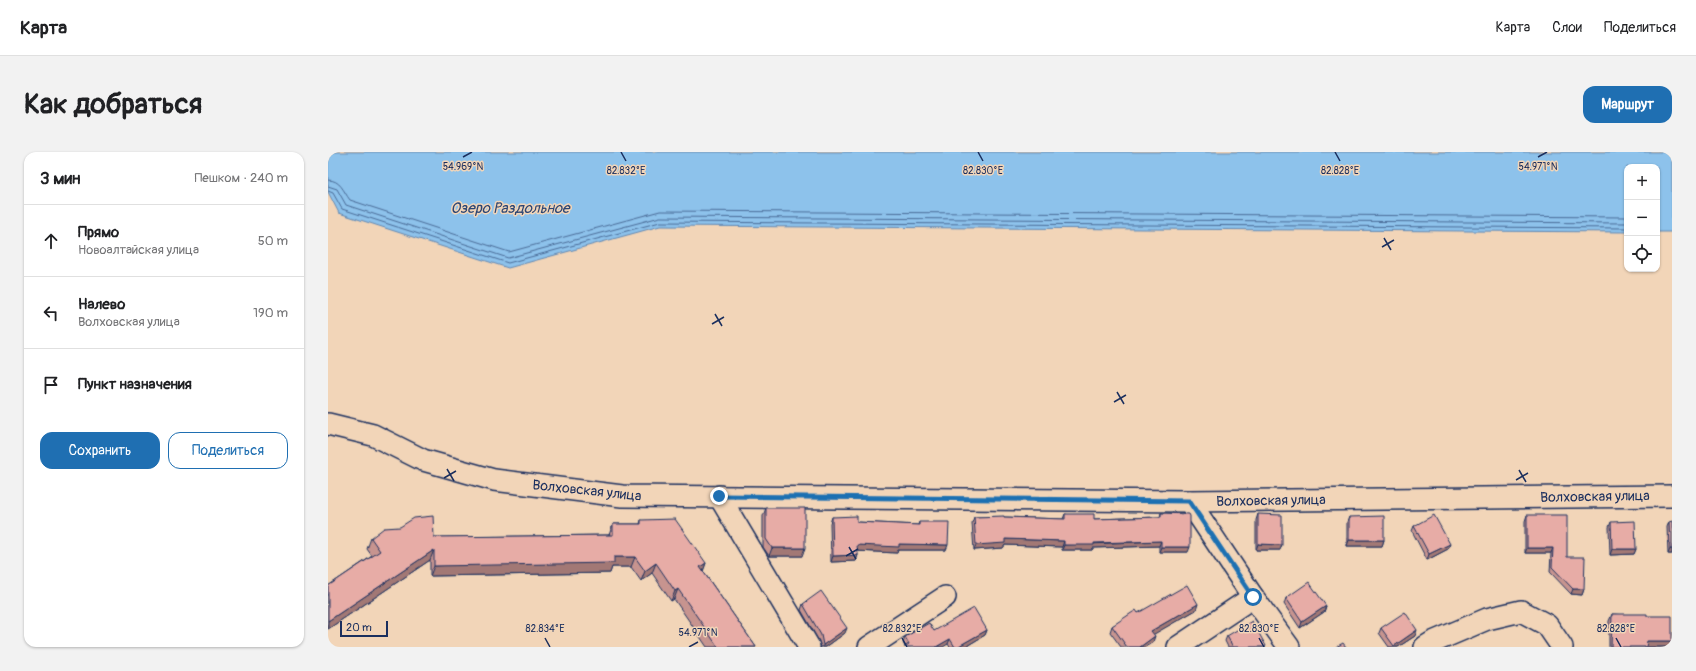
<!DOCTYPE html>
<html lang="ru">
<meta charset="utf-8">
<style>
body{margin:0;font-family:Pangolin,sans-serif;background:#f2f2f2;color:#202124}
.controls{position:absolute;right:12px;top:12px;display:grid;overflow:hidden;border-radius:8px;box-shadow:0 1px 3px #0004}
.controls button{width:36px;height:36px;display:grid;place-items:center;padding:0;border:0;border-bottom:1px solid #e0e0e0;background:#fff;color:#202124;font:20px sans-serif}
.scale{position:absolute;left:12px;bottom:10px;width:48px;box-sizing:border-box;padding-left:4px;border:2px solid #1b2f5e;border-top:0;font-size:11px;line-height:14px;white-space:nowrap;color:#1b2f5e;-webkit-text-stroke:3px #f2d5b8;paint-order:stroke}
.stop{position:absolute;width:12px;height:12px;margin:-9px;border:3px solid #1f6fb2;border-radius:50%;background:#fff}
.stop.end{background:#1f6fb2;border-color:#fff;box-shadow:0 1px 4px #0008}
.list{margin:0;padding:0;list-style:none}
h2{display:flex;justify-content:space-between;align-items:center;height:52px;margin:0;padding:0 16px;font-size:17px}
h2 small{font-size:13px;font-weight:400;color:#757577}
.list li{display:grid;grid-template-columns:26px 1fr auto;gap:12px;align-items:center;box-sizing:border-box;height:72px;padding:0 16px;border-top:1px solid #e0e0e0}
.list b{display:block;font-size:15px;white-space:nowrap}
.list p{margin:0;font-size:13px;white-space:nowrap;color:#757577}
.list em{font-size:13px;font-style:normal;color:#757577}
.actions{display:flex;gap:8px;padding:12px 16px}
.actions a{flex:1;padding:9px 0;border:1px solid #1f6fb2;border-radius:12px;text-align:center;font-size:14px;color:#1f6fb2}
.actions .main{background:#1f6fb2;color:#fff}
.icon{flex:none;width:22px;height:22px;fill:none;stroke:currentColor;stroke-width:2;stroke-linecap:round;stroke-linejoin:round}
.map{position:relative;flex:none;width:1344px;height:495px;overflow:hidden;border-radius:12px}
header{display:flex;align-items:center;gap:24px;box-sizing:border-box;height:56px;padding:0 20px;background:#fff;border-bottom:1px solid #e0e0e0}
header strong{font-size:19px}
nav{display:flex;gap:22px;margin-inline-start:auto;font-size:14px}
.intro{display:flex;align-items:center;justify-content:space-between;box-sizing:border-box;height:96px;padding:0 24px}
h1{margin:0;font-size:28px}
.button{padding:10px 18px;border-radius:12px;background:#1f6fb2;color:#fff;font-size:14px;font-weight:700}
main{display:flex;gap:24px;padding:0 24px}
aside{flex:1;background:#fff;border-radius:12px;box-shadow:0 1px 3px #0004}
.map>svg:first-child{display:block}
</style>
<header>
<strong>Карта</strong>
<nav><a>Карта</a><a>Слои</a><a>Поделиться</a></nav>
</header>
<div class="intro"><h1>Как добраться</h1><a class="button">Маршрут</a></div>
<main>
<aside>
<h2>3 мин<small>Пешком · 240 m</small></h2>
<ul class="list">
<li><svg class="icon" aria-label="ahead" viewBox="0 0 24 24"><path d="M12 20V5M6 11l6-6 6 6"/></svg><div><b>Прямо</b><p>Новоалтайская улица</p></div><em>50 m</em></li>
<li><svg class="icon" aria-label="left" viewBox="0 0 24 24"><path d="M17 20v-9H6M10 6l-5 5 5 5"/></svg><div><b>Налево</b><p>Волховская улица</p></div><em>190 m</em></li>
<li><svg class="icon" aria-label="arrive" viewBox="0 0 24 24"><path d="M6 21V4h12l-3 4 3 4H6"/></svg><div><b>Пункт назначения</b></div></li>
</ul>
<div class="actions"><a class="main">Сохранить</a><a>Поделиться</a></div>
</aside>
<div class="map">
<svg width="1344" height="495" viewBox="0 0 1344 495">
<rect width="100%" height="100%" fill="#f2d5b8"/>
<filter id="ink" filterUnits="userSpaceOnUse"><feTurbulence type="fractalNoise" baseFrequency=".025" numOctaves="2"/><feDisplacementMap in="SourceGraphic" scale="8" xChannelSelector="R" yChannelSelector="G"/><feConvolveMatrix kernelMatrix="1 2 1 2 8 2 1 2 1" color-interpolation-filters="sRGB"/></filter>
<g filter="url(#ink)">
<!-- water -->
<path fill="#8dc2eb" stroke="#5f87b3" d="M0 0H1344V80H1329V15H1299V80L332 74 180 116 11 61 0 40Z"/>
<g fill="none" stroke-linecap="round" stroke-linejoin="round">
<!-- shore -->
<g stroke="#496a96" stroke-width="1">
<path d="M0 28C13 28 15 39 22 48L181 100 332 59 1299 65"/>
<path d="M0 34 9 37 18 53 180 106 332 65 1299 71"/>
<path d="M0 39 5 41 14 57 180 111 332 70 1299 76"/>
</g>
<defs>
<g id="minor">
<path d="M0 272 45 283 95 308 166 328 294 344 861 349 1344 344"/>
<path d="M391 344 481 495"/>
<path d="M861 349 925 445 961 495"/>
<path d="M541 495 617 445"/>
<path d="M850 495 925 445"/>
<path d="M1097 495 1105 490 1159 467 1193 459 1219 473 1234 495"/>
</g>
</defs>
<!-- minor casing -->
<use href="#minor" stroke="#1b2f5e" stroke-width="24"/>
<!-- minor -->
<use href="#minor" stroke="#f2d5b8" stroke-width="21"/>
</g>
<!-- wall -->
<g fill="#c7948f" stroke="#1b2f5e">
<path d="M438 356 474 404H441L435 395V364Z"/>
<path d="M833 361 860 400H831V394L765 396 764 398H734V395L677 393 675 396 646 398 644 371 646 365H676L735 367 737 362 766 367 832 365Z"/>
<path d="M930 362 952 398H928V368Z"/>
<path d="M1199 363 1239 405 1256 437 1254 443 1243 442 1222 420 1223 401H1197V369Z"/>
<path d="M504 365 529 370 590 373 591 370 618 398H570L569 401 529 399 530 403 528 409 503 410 502 371Z"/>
<path d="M1021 365 1056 388 1054 394H1019V370Z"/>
<path d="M313 368 378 411 375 419 428 495H379L346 447 343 449 324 421 313 429 303 415H284L282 421 102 424V408L0 477V434L44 404 39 397 43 386 281 383 285 372H312Z"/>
<path d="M1283 370 1308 397 1306 402 1282 403 1281 375Z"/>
<path d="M1341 370 1344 402H1340L1339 375Z"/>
<path d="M1086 374 1120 397 1099 408 1084 379Z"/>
<path d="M958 446 998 454 996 460 972 476 956 452Z"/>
<path d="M475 452 517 481 498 495H493L491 489 473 458Z"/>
<path d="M868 458 825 482V490L817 495H793L782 480 784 474 810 461Z"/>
<path d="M1284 462 1319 464 1344 495H1281V469Z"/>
<path d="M1053 476 1087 484 1070 495H1061L1051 481Z"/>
<path d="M659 478 657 483 637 495H622L620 492 577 495 575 491 577 485 606 479Z"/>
<path d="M899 484 938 495H900L897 489Z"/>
</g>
<!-- shaded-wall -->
<g fill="#a27874" stroke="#1b2f5e">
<path d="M677 387 736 389 734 395 677 393 675 396 646 398 648 393Z"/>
<path d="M1021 388H1056L1054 394H1019Z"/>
<path d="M833 389 831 394 765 396 764 398H734L736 393Z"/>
<path d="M571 392 620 393 618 398H570L569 401 527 399 529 393Z"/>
<path d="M930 392 954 393 952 398H928Z"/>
<path d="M1122 392 1120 397 1099 408 1101 402Z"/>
<path d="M833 395H862L860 400H831Z"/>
<path d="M444 396H477L474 404H441Z"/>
<path d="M1199 396H1225L1223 401H1197Z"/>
<path d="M1284 397H1308L1306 402 1282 403Z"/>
<path d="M1342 397H1344V402H1340Z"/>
<path d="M106 398 102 408 0 477V469Z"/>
<path d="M530 403 528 409 503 410 505 404Z"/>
<path d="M286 405H307L303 415H284L282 421 102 424 106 414Z"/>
<path d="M328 411 324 421 313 429 317 419Z"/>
<path d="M378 411 374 422 372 415Z"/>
<path d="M350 437 346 447 343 449 347 439Z"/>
<path d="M1245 437H1256L1254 443 1243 442Z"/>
<path d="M870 452 868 458 821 485 823 479Z"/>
<path d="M998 454 996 460 972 476 974 470Z"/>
<path d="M519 476 517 481 498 495H495V493Z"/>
<path d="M659 478 657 483 637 495H629Z"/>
<path d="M1089 478 1087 484 1070 495H1065L1066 494Z"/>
<path d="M827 484 825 490 817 495H812Z"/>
<path d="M622 487 620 492 615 495H608Z"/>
<path d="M1319 489H1344V495H1316Z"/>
</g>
<!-- building -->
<g fill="#e7aca6" stroke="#1b2f5e">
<path d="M438 356H477V396H444L438 387Z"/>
<path d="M833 361 861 362 862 364V395H833V389L766 391V393H736V389L677 387V391L648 393 646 365 676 364V365L737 367V362H766V367L833 365Z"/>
<path d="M930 362 954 363V393L930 392Z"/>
<path d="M1106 363 1122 392 1101 402 1086 374Z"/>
<path d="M1199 363H1239V405H1257L1256 437H1245L1224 415 1225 396H1199Z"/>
<path d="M105 364 106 385 285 383V372H313V368L347 367 378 411 372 415 428 495H390L350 437 347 439 328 411 317 419 307 405H286V411L106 414V398L0 469V434L52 399 43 386 56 376 72 375 86 366Z"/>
<path d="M529 364V370L591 373V370H621L620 393 571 392V395L529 393 530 403 505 404 504 365Z"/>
<path d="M1056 364V388H1021V365Z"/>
<path d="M1307 369 1308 397H1284L1283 370Z"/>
<path d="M1344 369V397H1342L1341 370Z"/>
<path d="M981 430 998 454 974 470 958 446Z"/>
<path d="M859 433 870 452 823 479 827 484 812 495H799L784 474 808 458 810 461Z"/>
<path d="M493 439 519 476 495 493 493 483 475 452Z"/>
<path d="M646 456 659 478 629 495H627L622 487 608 495H576L581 492 577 485 601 471 606 479Z"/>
<path d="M1077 460 1089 478 1066 494 1053 476Z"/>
<path d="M1284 462H1319V464H1344V489H1319L1318 495H1283Z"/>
<path d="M924 469 938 494 937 495H905L899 484Z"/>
<path d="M1015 491 1018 495H1008Z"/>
</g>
</g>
<g fill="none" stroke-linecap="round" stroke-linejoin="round" filter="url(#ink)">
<!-- route -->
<path stroke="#1f6fb2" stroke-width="5" d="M391 344 861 349 925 445"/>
</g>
<!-- ticks -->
<path fill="none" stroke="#1b2f5e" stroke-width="1.5" d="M293 0 298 9M650 0 655 9M1007 0 1012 9M135 5 144 0M1210 5 1219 0M1056 86 1063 98M1054 95 1066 88M387 162 394 174M384 172 396 165M789 240 796 252M786 250 798 243M119 317 126 329M1191 318 1198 330M116 326 128 319M1188 328 1200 321M521 395 528 407M518 404 530 397M217 486 222 495M574 486 579 495M931 486 936 495M1288 486 1293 495M361 495 370 490"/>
<g text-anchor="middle" stroke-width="3" stroke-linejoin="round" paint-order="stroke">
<!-- street labels -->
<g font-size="14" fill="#1b2f5e" stroke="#f2d5b8">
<text transform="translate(259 338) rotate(6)" y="5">Волховская улица</text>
<text transform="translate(1267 344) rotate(-1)" y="5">Волховская улица</text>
<text transform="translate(943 348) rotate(-1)" y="5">Волховская улица</text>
</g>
<!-- water labels -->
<g font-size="15" font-style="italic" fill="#2c4573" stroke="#f2d5b8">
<text x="182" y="61">Озеро Раздольное</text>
</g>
</g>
<g font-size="10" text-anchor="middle" fill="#1b2f5e" stroke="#f2d5b8" stroke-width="3" stroke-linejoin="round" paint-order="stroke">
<text x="135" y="18">54.969°N</text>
<text x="1210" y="18">54.971°N</text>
<text x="298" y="22">82.832°E</text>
<text x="655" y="22">82.830°E</text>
<text x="1012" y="22">82.828°E</text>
<text x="217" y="480">82.834°E</text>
<text x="574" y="480">82.832°E</text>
<text x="931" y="480">82.830°E</text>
<text x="1288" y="480">82.828°E</text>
<text x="370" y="484">54.971°N</text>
</g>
</svg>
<div class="controls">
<button>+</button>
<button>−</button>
<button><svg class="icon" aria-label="locate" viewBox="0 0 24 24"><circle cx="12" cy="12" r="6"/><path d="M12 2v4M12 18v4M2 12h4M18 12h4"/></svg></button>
</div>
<div class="scale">20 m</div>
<div class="stop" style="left:925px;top:445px"></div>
<div class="stop end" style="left:391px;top:344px"></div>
</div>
</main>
